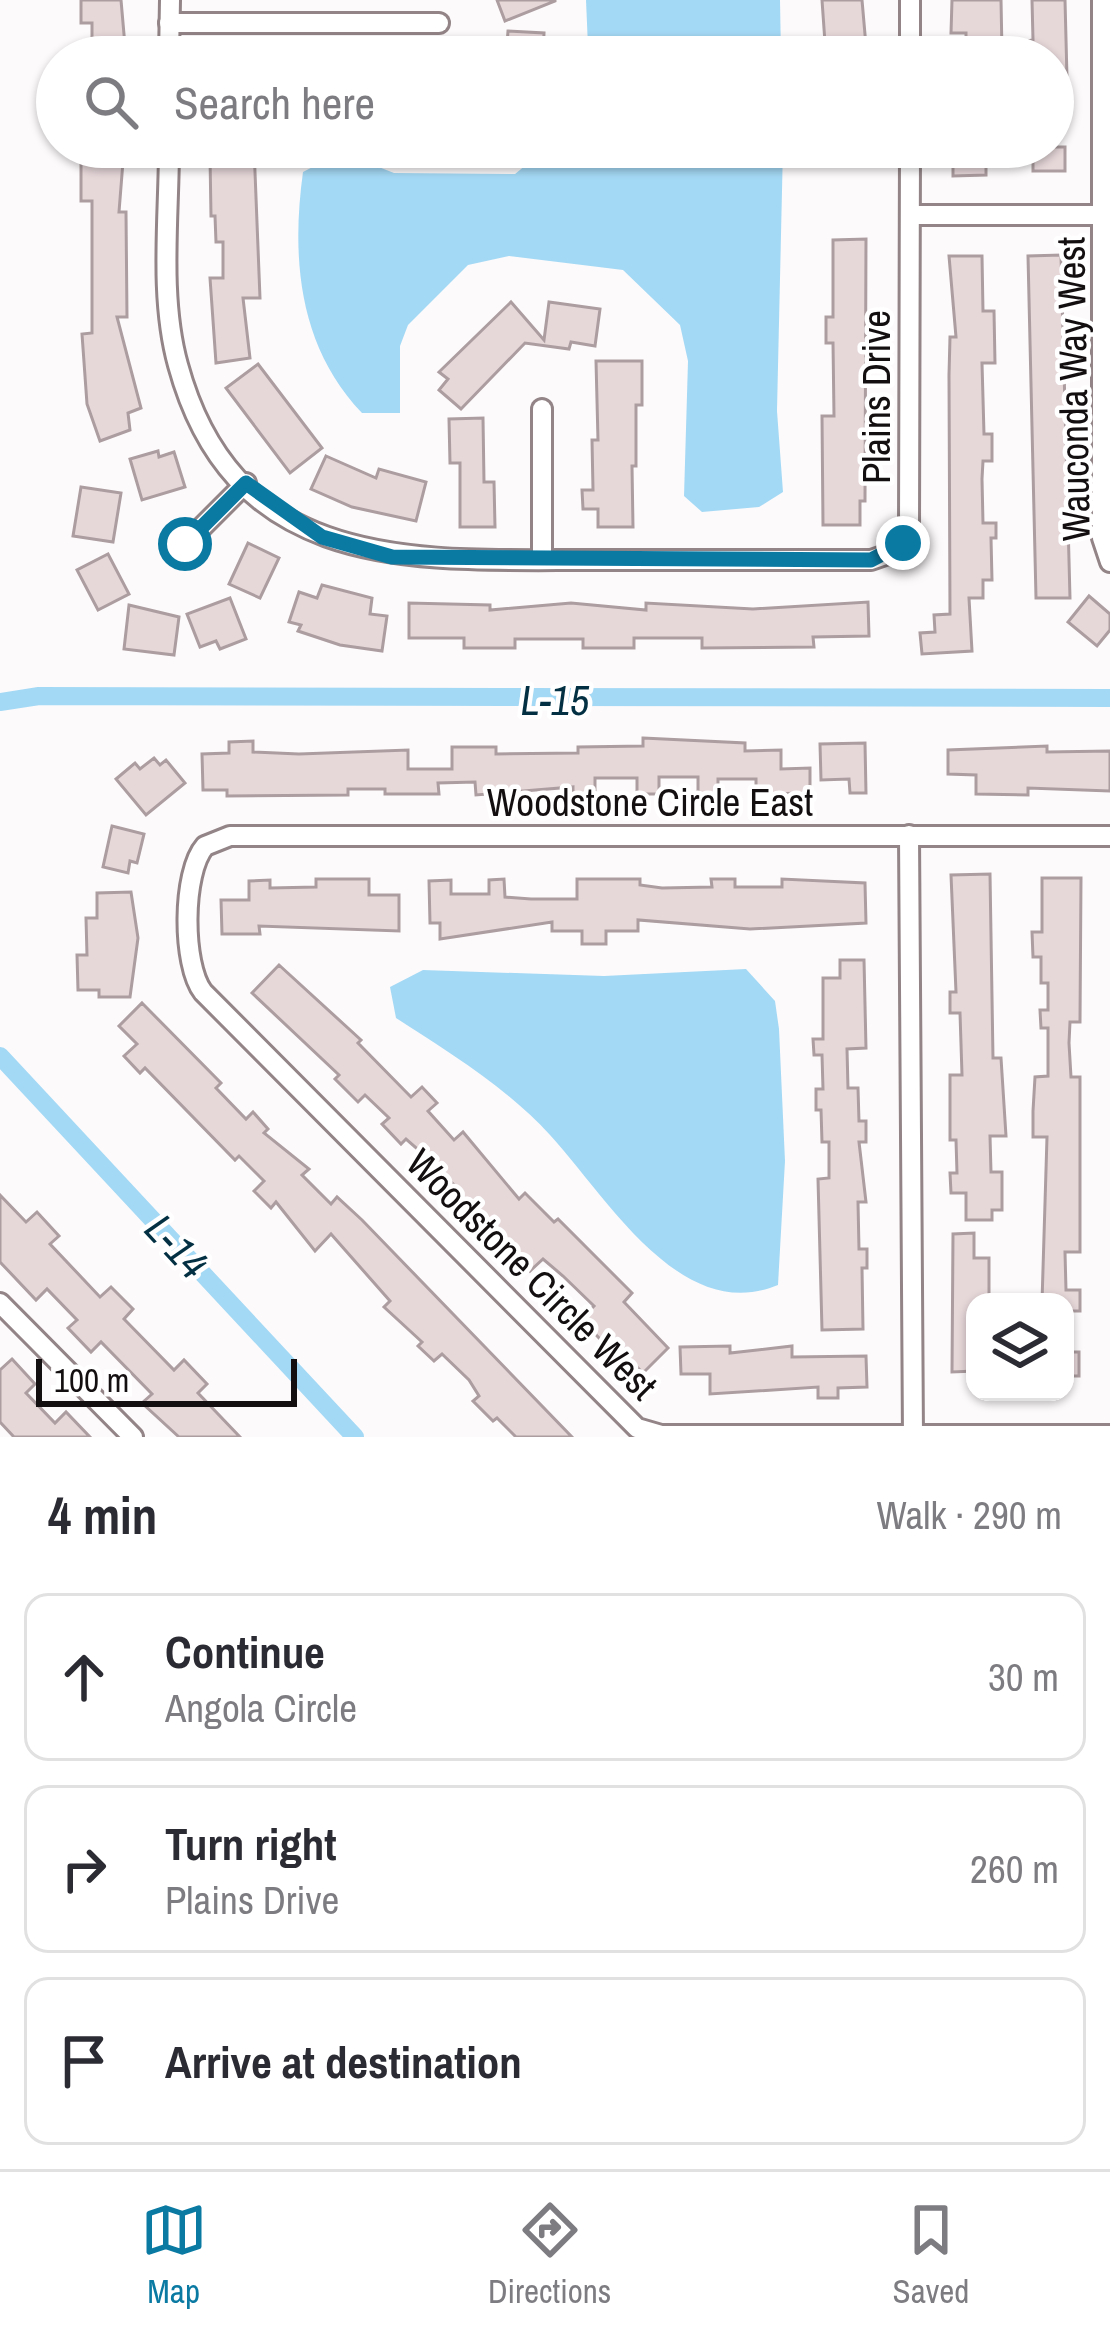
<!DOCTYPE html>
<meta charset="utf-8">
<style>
body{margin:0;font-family:"Archivo Narrow",sans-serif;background:#f7f7f7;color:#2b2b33}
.controls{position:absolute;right:36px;bottom:36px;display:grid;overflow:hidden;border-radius:24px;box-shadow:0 3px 9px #0004}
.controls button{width:108px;height:108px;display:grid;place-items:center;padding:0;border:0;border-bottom:3px solid #e1e1e2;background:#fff;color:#2b2b33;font:60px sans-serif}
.scale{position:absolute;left:36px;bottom:30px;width:261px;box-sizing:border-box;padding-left:12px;border:6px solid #130e0f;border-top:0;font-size:33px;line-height:42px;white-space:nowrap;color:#130e0f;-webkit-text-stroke:9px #fff;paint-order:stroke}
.stop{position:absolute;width:36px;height:36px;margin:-27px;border:9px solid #0b7aa3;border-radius:50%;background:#fff}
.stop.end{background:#0b7aa3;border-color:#fff;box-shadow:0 3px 12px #0008}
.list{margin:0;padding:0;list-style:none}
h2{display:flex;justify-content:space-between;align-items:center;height:156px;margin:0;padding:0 48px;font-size:51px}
h2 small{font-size:39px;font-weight:400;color:#7c7c81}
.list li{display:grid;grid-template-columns:78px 1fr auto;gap:36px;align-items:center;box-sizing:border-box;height:168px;margin:0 24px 24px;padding:0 24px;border:3px solid #e1e1e2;border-radius:24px}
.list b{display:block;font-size:45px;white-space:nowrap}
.list p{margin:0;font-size:39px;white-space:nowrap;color:#7c7c81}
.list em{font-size:39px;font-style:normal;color:#7c7c81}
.icon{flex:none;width:66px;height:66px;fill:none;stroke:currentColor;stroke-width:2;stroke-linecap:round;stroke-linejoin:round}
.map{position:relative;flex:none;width:1110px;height:1437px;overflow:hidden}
.search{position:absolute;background:#fff;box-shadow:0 3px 9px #0004;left:36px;right:36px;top:36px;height:132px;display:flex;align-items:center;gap:30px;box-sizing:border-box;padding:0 42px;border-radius:66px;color:#7c7c81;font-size:45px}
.sheet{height:732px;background:#fff}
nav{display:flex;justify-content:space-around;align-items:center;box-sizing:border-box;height:168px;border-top:3px solid #e1e1e2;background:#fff;font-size:33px;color:#7c7c81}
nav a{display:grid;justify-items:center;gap:6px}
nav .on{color:#0b7aa3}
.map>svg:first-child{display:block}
</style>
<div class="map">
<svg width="1110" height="1437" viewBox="0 0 1110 1437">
<rect width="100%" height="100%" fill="#fdfafb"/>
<!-- water -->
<g fill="#a4d9f5">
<path d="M586 0H780L781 57H595L588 47Z"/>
<path d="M548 147H783L777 411 783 492 759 507 702 512 684 496 688 361 680 325 623 270 509 256 468 265 408 325 400 346V413H362C299 347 291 259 303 172L326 160 366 162 394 173 515 174Z"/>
<path d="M746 969 775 1001 779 1029 785 1161 778 1285C681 1326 606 1196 550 1135 507 1088 449 1052 396 1018L390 987 423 970 604 976Z"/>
</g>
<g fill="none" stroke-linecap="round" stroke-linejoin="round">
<!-- canal -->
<g stroke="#a4d9f5" stroke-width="18">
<path d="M0 702 39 696 1110 698"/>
<path d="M0 1056 355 1437"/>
</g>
</g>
<!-- building -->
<g fill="#e6d7d9" stroke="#ac9da0" stroke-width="3">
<path d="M81 0H121L126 57H92V23H81Z"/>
<path d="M497 0H555V1L505 21Z"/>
<path d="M822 0H862L867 57H826Z"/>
<path d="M952 0H1001L1002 51H966V33H951Z"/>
<path d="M1032 0H1065L1067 78H1053V57H1026V41L1033 40Z"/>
<path d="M508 31 544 33 543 57H506Z"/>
<path d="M216 147H254L260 298H243L250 358 216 363 210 278H223V242H216L215 216H211L210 157H216Z"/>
<path d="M953 147H986V175L953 176Z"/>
<rect x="1033" y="147" width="32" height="24"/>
<path d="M124 149 119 212H126L127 317H117L141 408 128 413 130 430 100 441 87 404 82 334 92 333V201H81V150Z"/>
<path d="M866 239 865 501H860V525H823L822 416H834L833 343H826V317H833V240Z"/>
<path d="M1061 255 1070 598H1036L1028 256Z"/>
<path d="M949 256H982L983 311H994L995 363H982L984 434H992V461H983L982 479 983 523H996V538H991L992 580H983V598H969L972 651 922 654 920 633 935 632 934 615 950 614 949 375 950 337H956Z"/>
<path d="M511 302 544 340 549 302 600 309 595 346 571 342 569 349 525 343 461 409 439 390 448 379 439 372Z"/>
<path d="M596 361H642V405H636V466H632L633 527H598V509H583L582 490H593L592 440H598Z"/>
<path d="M258 364 322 448 290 473 226 388Z"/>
<path d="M483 418 484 482H494L495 527H460V463H450L449 419Z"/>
<path d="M158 451 159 457 174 452 185 487 142 500 130 459Z"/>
<path d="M326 456 376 478 379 469 426 482 416 521 352 507 311 489Z"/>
<path d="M81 487 121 493 113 542 73 536Z"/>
<path d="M248 543 279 558 260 598 229 584Z"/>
<path d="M108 554 129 594 98 610 77 570Z"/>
<path d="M322 585 372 598 370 614 387 616 382 651 340 645 298 631 301 625 289 622 299 592 317 598Z"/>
<path d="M1089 596 1110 614V630L1097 646 1068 622Z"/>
<path d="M230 598 246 639 220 649 216 641 200 647 187 614Z"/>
<path d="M868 602 869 636 813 637 814 647 702 648V638H634V648H583V639H515V648H464V638H409V603L490 605V610L571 603 646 610V603L753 609Z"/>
<path d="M129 605 179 617 174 655 124 649Z"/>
<path d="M643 738 745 743V751L781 750V769L810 768V793L756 794V779H718V796H698V777H659V794H637V778H595V795H573V787L476 795 475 782 438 783 439 794H385V789H348V795L227 796V790H203L202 754 229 753V742L253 741V752L299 754 408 750V769H452V747H496V754L578 753V747L643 746Z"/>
<path d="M865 743 866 793H850L849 779 821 780 820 744Z"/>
<path d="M1047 746V752L1110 751V791L1028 788V795L976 794V775L948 774V750Z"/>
<path d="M154 758 160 765 166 760 185 783 146 815 116 779 135 763 140 769Z"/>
<path d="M112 826 144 834 137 863 130 861 128 873 103 867Z"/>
<path d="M990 874 993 1058H1001L1006 1136H990L991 1172H1002V1210H992V1220H966V1193H951L950 1173H957L956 1140H950V1075H962L960 1013H950V992H956L951 875Z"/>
<path d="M1042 878H1081L1080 1022H1070L1069 1043 1071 1077H1080V1252H1065L1066 1290H1080V1311H1065V1302H1042L1047 1137H1033V1111L1035 1077 1048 1076V1028H1041L1040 1010H1048V983H1041V957H1033L1032 932H1042Z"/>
<path d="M316 879H369V895H399V931L259 926 260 934H222L221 900H249V881L270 880V888L316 887Z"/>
<path d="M504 879 505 897 531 899H577V879H640V885L662 888 712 887 711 879H735V887H782V879L865 883 866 923 750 929 638 920V931H606V944H582V931H552V922L440 939V923H430L429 881 451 880V894H489V880Z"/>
<path d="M131 892 138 938 130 997H99V990H78L77 955H87L86 918H97V893Z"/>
<path d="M840 960H864L866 1048 847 1049 848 1088H858L859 1121H866V1142H859L866 1202H858L859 1249H867V1268H862L863 1329 822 1330 818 1179 829 1178V1142H822L821 1110H816V1089H823L822 1055H814L813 1039H823V978H840Z"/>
<path d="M279 965 361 1040 358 1043 411 1097 422 1087 437 1103 428 1111 454 1140 463 1132 519 1199 525 1193 554 1222 558 1219 632 1293 624 1302 668 1348 643 1373 626 1356 621 1361 581 1319 594 1306 563 1276 543 1259 530 1271 465 1199 461 1203 448 1190 454 1185 421 1152 406 1139 401 1144 382 1124 389 1118 365 1095 358 1102 335 1079 339 1075 252 993Z"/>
<path d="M142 1003 221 1083 216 1088 246 1119 253 1112 268 1129 264 1133 309 1169 302 1175 331 1204 337 1197 362 1220 572 1437H516L497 1418 493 1421 473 1401 479 1396 469 1380 442 1354 434 1361 418 1346 422 1342 384 1307 390 1301 331 1234 315 1251 276 1202 271 1208 254 1191 264 1181 239 1156 235 1160 145 1068 140 1073 124 1056 137 1044 119 1026Z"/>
<path d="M0 1195 26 1222 37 1212 59 1236 50 1244 100 1297 111 1287 133 1309 124 1319 174 1370 184 1360 207 1384 198 1393 240 1437H179L142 1403 152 1394 101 1342 91 1352 68 1328 77 1320 47 1289 36 1300 0 1262Z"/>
<path d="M974 1233V1258H989V1302H975V1371L952 1372 953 1234Z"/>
<path d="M730 1346V1353L792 1346V1357L866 1356 867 1387 838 1388V1398H818V1387L710 1394V1374H681L680 1347Z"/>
<rect x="1065" y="1352" width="14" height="24"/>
<path d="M12 1359 35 1384 26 1393 55 1423 66 1412 90 1437H14L0 1422V1370Z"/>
</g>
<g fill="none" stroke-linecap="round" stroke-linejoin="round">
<defs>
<g id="street">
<path d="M910 0V57"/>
<path d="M1102 0V538L1110 562"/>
<path d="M169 23H439"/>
<path d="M169 57 170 0"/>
<path d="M169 147C169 217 159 297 178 365 235 574 415 560 588 560 682 560 776 560 871 560L894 552 909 531 910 147"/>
<path d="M910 215H1109"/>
<path d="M542 409V560"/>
<path d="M185 544 246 483"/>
<path d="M909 835 913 1437"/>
<path d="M1110 836H230L205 846C182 872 182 965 203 992L637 1428 661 1435H1110"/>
<path d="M0 1303 133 1437"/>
</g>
</defs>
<!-- street casing -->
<use href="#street" stroke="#938587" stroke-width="24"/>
<!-- street -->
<use href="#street" stroke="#fff" stroke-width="18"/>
</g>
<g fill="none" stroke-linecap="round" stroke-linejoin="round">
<!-- route -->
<path stroke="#0b7aa3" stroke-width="15" d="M185 544 246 483 322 537 392 557 871 560 903 543"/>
</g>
<g text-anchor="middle" stroke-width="9" stroke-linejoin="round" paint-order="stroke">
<!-- street labels -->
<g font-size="39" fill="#130e0f" stroke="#fff">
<text transform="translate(1073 389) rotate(-91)" y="14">Wauconda Way West</text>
<text transform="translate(876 397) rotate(-90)" y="14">Plains Drive</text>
<text x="650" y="816">Woodstone Circle East</text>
<text transform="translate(532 1274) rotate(45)" y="14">Woodstone Circle West</text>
</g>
<!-- water labels -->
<g font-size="42" font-style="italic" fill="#033143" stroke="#fff">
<text x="555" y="715">L-15</text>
<text transform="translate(177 1246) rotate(47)" y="15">L-14</text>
</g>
</g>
</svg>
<div class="controls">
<button><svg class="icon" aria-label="layers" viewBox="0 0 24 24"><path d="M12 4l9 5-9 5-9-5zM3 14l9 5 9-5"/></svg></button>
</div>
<div class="scale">100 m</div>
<div class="stop" style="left:185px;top:544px"></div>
<div class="stop end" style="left:903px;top:543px"></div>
<div class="search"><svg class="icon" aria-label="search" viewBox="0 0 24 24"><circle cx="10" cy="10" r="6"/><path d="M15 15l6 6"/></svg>Search here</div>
</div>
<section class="sheet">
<h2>4 min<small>Walk · 290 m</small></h2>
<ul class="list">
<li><svg class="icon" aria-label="ahead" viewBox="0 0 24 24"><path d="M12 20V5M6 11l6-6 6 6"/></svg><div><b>Continue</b><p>Angola Circle</p></div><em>30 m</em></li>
<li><svg class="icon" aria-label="right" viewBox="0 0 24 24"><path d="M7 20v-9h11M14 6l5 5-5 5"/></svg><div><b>Turn right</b><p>Plains Drive</p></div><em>260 m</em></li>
<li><svg class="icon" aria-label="arrive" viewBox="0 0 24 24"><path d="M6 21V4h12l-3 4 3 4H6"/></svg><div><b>Arrive at destination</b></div></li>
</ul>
</section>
<nav>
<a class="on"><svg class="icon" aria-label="map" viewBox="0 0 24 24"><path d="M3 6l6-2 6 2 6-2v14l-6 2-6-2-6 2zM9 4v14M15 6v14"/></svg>Map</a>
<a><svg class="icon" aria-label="directions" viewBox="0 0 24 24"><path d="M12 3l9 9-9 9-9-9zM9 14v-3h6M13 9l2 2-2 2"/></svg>Directions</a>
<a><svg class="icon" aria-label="saved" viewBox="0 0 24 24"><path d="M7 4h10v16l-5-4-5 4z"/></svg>Saved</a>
</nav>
